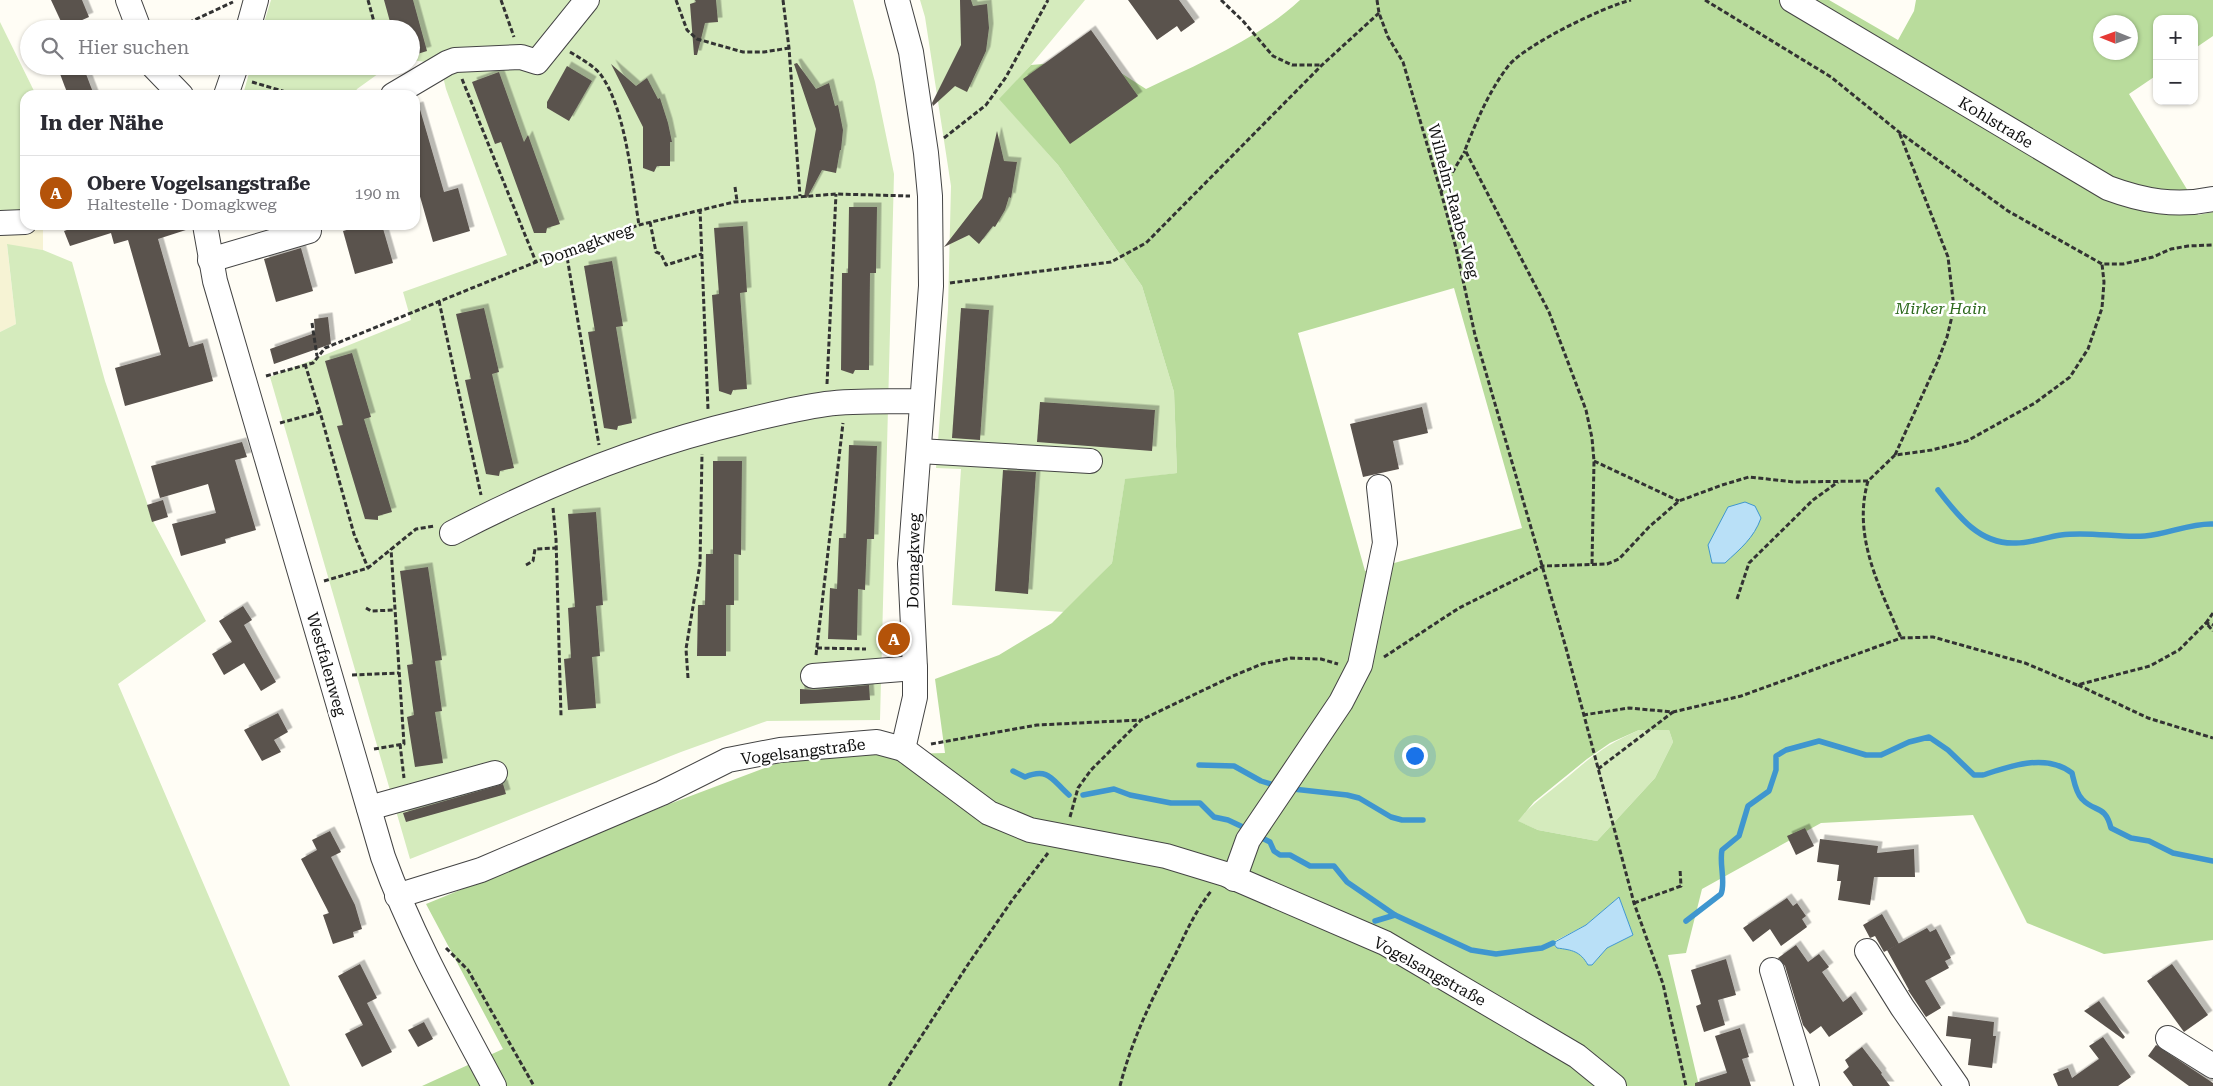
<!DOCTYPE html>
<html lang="de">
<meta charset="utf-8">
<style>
body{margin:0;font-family:"Roboto Serif",serif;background:#f2f2f3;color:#2b2b33}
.controls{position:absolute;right:15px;top:15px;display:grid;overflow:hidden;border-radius:10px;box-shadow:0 1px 4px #0004}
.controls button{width:45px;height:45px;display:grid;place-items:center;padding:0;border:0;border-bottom:1px solid #e1e1e2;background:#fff;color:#2b2b33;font:25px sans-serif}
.compass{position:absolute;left:2093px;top:15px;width:45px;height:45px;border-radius:50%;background:#fff;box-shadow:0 1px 4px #0004;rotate:271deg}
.you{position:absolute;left:1414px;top:755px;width:18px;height:18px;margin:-12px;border:4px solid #fff;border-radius:50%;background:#1a73e8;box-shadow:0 0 0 8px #1a73e833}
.badge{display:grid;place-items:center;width:32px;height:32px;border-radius:50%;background:#b45309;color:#fff;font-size:16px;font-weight:700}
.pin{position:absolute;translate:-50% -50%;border:2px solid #fff;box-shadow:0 1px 5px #0006}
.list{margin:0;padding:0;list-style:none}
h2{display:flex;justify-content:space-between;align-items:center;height:65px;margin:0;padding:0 20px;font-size:21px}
h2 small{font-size:16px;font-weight:400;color:#7c7c81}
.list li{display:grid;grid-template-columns:32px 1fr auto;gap:15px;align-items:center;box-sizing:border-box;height:75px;padding:0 20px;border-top:1px solid #e1e1e2}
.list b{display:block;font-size:19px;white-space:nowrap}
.list p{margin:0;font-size:16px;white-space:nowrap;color:#7c7c81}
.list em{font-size:16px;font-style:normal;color:#7c7c81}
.icon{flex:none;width:28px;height:28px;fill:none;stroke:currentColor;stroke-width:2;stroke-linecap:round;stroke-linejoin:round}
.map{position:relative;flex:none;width:2213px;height:1086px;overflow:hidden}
.search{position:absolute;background:#fff;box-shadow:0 1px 4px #0004;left:20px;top:20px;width:400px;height:55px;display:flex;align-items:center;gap:12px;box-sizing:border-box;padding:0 18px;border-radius:28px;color:#7c7c81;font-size:19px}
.panel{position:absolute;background:#fff;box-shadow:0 1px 4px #0004;left:20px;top:90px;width:400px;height:140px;border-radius:15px}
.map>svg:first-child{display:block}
</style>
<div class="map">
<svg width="2213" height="1086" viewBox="0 0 2213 1086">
<defs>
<filter id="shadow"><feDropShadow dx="4.5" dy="-4.5" stdDeviation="0" flood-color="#0004"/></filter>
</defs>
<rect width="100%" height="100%" fill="#fffdf5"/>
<!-- farmland -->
<path fill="#f6f3d4" d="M19 226 43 227V250L7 245 16 324 0 332V228Z"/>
<!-- green -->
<g fill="#d5ebbd">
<path d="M271 0H853L875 82 894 174 880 720 767 721 681 752 410 859 270 377 411 320 403 292 507 255 446 89 440 64 411 60V29H262Z"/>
<path d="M920 0H1085L1031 65 1000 99 1058 165 1142 286 1174 392 1177 473 1125 480 1112 563 1065 612 952 605 961 469 936 468 948 309 951 186 925 17Z"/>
<path d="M0 22 36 95H25V217L0 218Z"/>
<path d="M251 66H389L357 89 354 95H259L244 91Z"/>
<path d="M7 244 43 250 72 262 105 381 154 523 206 621 118 684 290 1086H0V332L16 324Z"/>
<path d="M1639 730H1669L1673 742 1655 778 1597 841 1538 830 1517 821C1534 802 1551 791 1570 775 1594 754 1610 743 1639 730Z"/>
</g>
<!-- forest -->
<path fill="#b9dc9c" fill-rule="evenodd" d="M1300 0H1829L1898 40 1914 11 1916 0H2213V36L2194 49V19H2157V75L2129 94 2188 191 2198 215 2213 212V940L2104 954 2027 923 1973 815 1821 823 1702 889 1686 953 1668 955 1699 1086H422L503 1049 426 904 664 806 794 757 945 753 935 679 999 655 1052 623 1112 563 1125 479 1177 473 1174 392 1142 286 1058 165 999 99 1031 65 1099 59 1146 89C1196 65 1260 38 1300 0ZM2100 22H2130V52H2100ZM1454 288 1522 528 1365 571 1298 333ZM1639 730H1669L1673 742 1655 778 1597 841 1538 830 1518 821 1534 802 1587 759 1610 743ZM1619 897 1633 935 1607 948 1592 965 1588 964C1580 951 1572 950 1557 948L1553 942 1586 925Z"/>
<!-- water -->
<g fill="#b9e0f7" stroke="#3f96cf">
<path d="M1745 502 1755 506 1761 518C1754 538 1740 549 1725 563H1712L1708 545 1728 507Z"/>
<path d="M1619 897 1633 935 1607 948 1592 965H1588C1580 951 1572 950 1557 948L1553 943 1586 925Z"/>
</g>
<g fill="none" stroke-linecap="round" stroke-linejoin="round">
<!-- stream -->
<g stroke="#3f96cf" stroke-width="5.5">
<path d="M1938 490C1958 516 1980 545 2016 543 2032 543 2046 537 2061 535 2089 531 2117 538 2145 536 2169 534 2190 523 2213 524"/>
<path d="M1199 765 1234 766 1261 781 1277 786"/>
<path d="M1013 771 1025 777C1049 767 1052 780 1069 795"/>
<path d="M1293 789 1347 795 1359 798 1391 817 1402 820H1423"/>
<path d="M1083 795 1114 789 1130 795 1171 803H1200L1214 817 1228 820 1245 828"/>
<path d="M1260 837 1270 842 1274 851 1280 855H1290L1310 866H1334L1347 882 1395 915 1471 950 1496 954 1542 948 1553 943"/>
<path d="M1375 921 1395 915"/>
<path d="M1686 921 1721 894C1726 882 1719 864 1722 850L1739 836 1748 806 1769 791 1776 770V756L1786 750 1819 741 1866 755H1881L1909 742 1929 737 1948 750 1974 775H1983C2011 766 2046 753 2072 773 2074 781 2076 793 2082 799 2095 813 2105 804 2111 828L2131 838 2149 841 2173 853 2213 861"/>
</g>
</g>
<!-- building -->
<g fill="#5a524d" filter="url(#shadow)">
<path d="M51 0H82L89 17 64 28Z"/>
<path d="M384 0H413L427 51 411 56V29H392Z"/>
<path d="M695 0H716L718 22 705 23 697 55H694L690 4 696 2Z"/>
<path d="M960 0H971L973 6 987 4 989 28 986 51 967 92 955 86 933 106 932 103 961 45Z"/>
<path d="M1128 0H1179L1195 22 1181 32 1177 26 1157 40Z"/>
<path d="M1091 30 1138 96 1070 144 1023 79Z"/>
<path d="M797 63 816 89 829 83 835 106 838 105 843 130 841 150H840L836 173 822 170 807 198 804 197 816 129 794 64Z"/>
<path d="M611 64 636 86 647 78 658 99 660 98 668 123 672 142H670V166H657L654 172 643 168V127Z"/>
<path d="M57 66H83L94 95H68Z"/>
<path d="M567 66 592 81 569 121 547 108V102Z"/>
<path d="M499 72 524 142 528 135 560 224 547 228 546 233H534L501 142 495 144 472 82Z"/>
<path d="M419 106 444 192 458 188 470 231 433 242 415 179V107Z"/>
<path d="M997 131 1004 161 1017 162 1011 198 1009 197 1005 210 995 227 993 226 979 244 969 235 944 247 982 198Z"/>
<path d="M849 207H877L876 273H870L869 370H855L853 374 841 370 842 273H848Z"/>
<path d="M81 225H191L192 228 158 239 189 347 203 343 213 381 125 406 115 368 161 355 128 240 114 244 111 233 70 246 64 231Z"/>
<path d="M364 225H382L393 263 355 274 343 231Z"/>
<path d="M743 226 747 292 740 293 747 389 733 390 731 395 719 391 712 295 719 294 714 228Z"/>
<path d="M301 248 313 291 276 302 264 259Z"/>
<path d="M612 261 623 326 616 327 632 423 618 426 617 430 604 428 588 332 595 331 584 266Z"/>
<path d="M484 308 499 372 492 374 514 468 500 471 499 476 486 474 465 380 471 379 456 314Z"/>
<path d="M961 308 989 310 980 440 952 438Z"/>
<path d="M328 317 331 344 274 364 270 349 315 333 314 319Z"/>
<path d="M352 353 371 417 364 419 392 512 378 516V520L365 519 337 426 343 425 325 361Z"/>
<path d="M1040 402 1155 410 1152 451 1037 442Z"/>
<path d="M1422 407 1428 433 1393 441 1399 469 1363 477 1350 424Z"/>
<path d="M242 442 247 457 235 460 256 530 225 539 226 543 181 556 172 524 216 513 208 484 160 498 151 466Z"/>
<path d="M849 445 877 446 874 539H867L865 590 858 589 857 640 828 639 830 588 837 589 839 538H846Z"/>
<path d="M713 461H742L741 555 734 554V605H726V656H697L698 605H705L706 554H713Z"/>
<path d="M1003 470 1036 472 1028 594 995 591Z"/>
<path d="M163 500 168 517 152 522 147 505Z"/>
<path d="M596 512 603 605 596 606 600 656 592 657 596 708 568 710 564 659 571 658 568 608 575 607 568 514Z"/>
<path d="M428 567 442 660 435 661 442 711 435 712 443 763 415 767 407 717 414 715 407 665 413 664 400 571Z"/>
<path d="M243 606 252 620 244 625 276 682 261 691 244 663 224 675 212 654 232 642 219 621Z"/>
<path d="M869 685 870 700 800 704V689L814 690Z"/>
<path d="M278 713 288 732 274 740 281 752 262 761 244 730Z"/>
<path d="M503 784 506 794 406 822 403 813Z"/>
<path d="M1805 828 1814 846 1796 855 1787 836Z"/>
<path d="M330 831 341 852 331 857 355 905 362 929 353 932 354 937 333 944 323 915 329 913 301 859 317 850 312 840Z"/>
<path d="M1820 839 1878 846 1877 853 1914 849 1915 877H1874L1870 905 1838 900 1841 881H1837L1839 865 1817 862Z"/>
<path d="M1787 898 1793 906 1797 903 1806 916 1802 919 1807 927 1781 946 1770 929 1753 942 1743 928Z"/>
<path d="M1882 914 1899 944 1884 952 1875 936 1870 938 1863 925Z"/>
<path d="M1927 928 1930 932 1936 929 1951 958 1945 961 1949 968 1925 981 1941 1008 1926 1017 1908 990H1909L1887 950Z"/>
<path d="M1796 945 1808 962 1819 954 1829 967 1822 972 1843 1002 1851 996 1863 1014 1829 1037 1821 1026 1810 1034 1803 1025 1785 966 1778 958Z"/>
<path d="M1726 959 1736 995 1718 1000 1725 1025 1704 1032 1696 1006 1701 1004 1691 970Z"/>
<path d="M360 964 377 998 367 1003 392 1052 362 1067 345 1034 363 1025 338 976Z"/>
<path d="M2172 964 2208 1015 2184 1032 2147 981Z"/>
<path d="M2099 1001 2125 1037 2123 1039 2084 1011Z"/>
<path d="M1948 1016 1994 1022 1993 1036H1996L1992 1068 1968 1065 1971 1039 1946 1036Z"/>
<path d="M424 1022 433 1039 418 1047 408 1030Z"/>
<path d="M1740 1028 1749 1057 1742 1059 1751 1086H1695V1083L1727 1073 1715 1036Z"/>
<path d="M2103 1037 2131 1077 2118 1086H2058L2053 1074 2068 1068 2072 1078 2099 1059 2089 1046Z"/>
<path d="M2156 1045 2213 1083V1086H2189L2148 1056Z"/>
<path d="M1862 1047 1882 1073 1881 1074 1890 1086H1853L1843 1072 1849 1067 1845 1060Z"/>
</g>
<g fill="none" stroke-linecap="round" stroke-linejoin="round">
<defs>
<g id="minor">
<path d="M128 0 139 29"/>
<path d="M897 0 911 52 926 153 930 196 931 286 910 564 915 668V697L903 749"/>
<path d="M1792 0 2108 188C2143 201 2176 207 2213 199"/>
<path d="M248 29 256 0"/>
<path d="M153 66 181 95"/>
<path d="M226 95 236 66"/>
<path d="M393 95 447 63 455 60 521 57 537 62 587 0"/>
<path d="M0 223 25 222"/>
<path d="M205 225 215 281 383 857C412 937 454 1011 494 1086"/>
<path d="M210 260 309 231"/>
<path d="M919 451 1090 461"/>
<path d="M452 533C544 485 640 446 741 422 769 415 797 408 826 404 857 400 890 402 921 401"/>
<path d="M813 676 915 668"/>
<path d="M369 808 495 773"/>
<path d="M1234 879 1248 840 1341 702 1360 665 1385 543 1379 487"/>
<path d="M397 896 481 870 662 793 728 760 780 750 877 742 903 749 989 813 1030 830 1166 856 1225 874 1385 943 1577 1056 1614 1086"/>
<path d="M1867 951 1902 1007 1957 1086"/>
<path d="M1772 970 1807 1086"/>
<path d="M2168 1038 2213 1066"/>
</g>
</defs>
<!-- minor casing -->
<use href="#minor" stroke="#444" stroke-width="26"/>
<!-- path -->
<g stroke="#333" stroke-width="3" stroke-dasharray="5 2.5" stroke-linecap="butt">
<path d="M368 0 376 29"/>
<path d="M501 0 514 37"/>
<path d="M676 0 687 30 697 39 743 52H764L789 48"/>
<path d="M783 0 789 48 800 196"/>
<path d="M1221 0 1243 21 1273 56 1292 65H1322"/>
<path d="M1377 0 1379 13 1388 37 1403 62 1441 192 1456 248 1475 335 1566 648 1634 903 1663 984 1686 1086"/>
<path d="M1705 0 1831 77 1899 132 2008 211 2102 264H2123L2153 257 2171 249 2188 246 2213 245"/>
<path d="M175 29 233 2"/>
<path d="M570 52C580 58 594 66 601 75 626 110 632 182 639 225"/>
<path d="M386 66 389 74"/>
<path d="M462 79 536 262"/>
<path d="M252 82 296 95"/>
<path d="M944 138 986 105 1006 77 1048 0"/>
<path d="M735 187 737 201"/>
<path d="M1441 192 1465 151"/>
<path d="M700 209 708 409"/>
<path d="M650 222 656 252 661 254 666 265 702 254"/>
<path d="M566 251 599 445"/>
<path d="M950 283 1111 262 1146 243 1322 65 1379 13"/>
<path d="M439 301 481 495"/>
<path d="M312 323 317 356"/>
<path d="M305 364 320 412"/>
<path d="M266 376 313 363 325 348 536 262 639 225 734 202 836 194 910 196"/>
<path d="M827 384 836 194"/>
<path d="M280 423 320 412 354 534 368 568"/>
<path d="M1895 455 1937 363 1947 337 1954 308 1948 257 1899 132"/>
<path d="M1594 461 1679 501"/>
<path d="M1868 481C1852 537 1880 587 1901 638"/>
<path d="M553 508 556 539 561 716"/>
<path d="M1592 564 1594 461 1592 438 1586 410 1549 312 1465 150C1477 120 1489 91 1509 65 1527 44 1603 7 1631 0"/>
<path d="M526 565 533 561 535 549 556 548"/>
<path d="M324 581 368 568 416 529 435 526"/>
<path d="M1737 599 1749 563 1813 500 1838 482"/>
<path d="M366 608 371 611 395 610"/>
<path d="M2213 613 2206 623 2213 631"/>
<path d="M817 648 866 649"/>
<path d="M816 655 843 423"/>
<path d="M1384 657 1459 608 1543 566 1607 564 1619 559 1649 527 1679 501 1722 485 1749 477 1794 482 1868 481 1895 455 1932 450 1967 441 2035 403 2070 377 2088 349 2102 308 2104 282 2102 264"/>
<path d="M352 675 399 673"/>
<path d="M688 678 686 649 700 564 702 454"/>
<path d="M2078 685 2148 718 2213 738"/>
<path d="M1583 715 1629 708 1673 712 1741 696 1901 638 1933 637 2025 663 2077 685 2150 666 2179 650 2206 623 2213 625"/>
<path d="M400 744 404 778"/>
<path d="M931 744 1037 725 1140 720"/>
<path d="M374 749 404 744 391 549"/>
<path d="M1598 769 1673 712"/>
<path d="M1070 817 1078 788 1091 770 1141 720 1233 676 1262 664 1291 658 1321 659 1338 664"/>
<path d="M1634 903 1681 886 1680 869"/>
<path d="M446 948 468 970 534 1086"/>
<path d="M889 1086 969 963 1013 899 1048 853"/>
<path d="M1120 1086C1132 1039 1153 996 1176 953 1187 930 1196 910 1212 890"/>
</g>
<!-- minor -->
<use href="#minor" stroke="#fff" stroke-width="24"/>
</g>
<g text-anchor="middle" stroke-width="5" stroke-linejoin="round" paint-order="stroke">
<!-- street labels -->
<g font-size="16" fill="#111" stroke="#fff">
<text transform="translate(1996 122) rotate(31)" y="6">Kohlstraße</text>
<text transform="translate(1454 201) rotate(75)" y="6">Wilhelm-Raabe-Weg</text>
<text transform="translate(587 244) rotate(-20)" y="6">Domagkweg</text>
<text transform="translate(913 561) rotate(-89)" y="6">Domagkweg</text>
<text transform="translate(327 664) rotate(74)" y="6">Westfalenweg</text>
<text transform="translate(803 751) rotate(-7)" y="6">Vogelsangstraße</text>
<text transform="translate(1430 971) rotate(29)" y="6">Vogelsangstraße</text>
</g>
<!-- park labels -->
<g font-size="16" font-style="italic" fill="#2f6b1f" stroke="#fff">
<text x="1941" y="314">Mirker Hain</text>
</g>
</g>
</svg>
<div class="controls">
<button>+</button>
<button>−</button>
</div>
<svg class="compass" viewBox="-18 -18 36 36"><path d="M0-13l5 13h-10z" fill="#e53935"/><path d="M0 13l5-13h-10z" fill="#7c7c81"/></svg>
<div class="you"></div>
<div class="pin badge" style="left:894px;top:639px">A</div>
<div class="search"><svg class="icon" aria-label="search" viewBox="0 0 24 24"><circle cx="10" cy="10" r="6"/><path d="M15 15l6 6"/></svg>Hier suchen</div>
<section class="panel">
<h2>In der Nähe<small></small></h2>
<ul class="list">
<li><span class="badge">A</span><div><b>Obere Vogelsangstraße</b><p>Haltestelle · Domagkweg</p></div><em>190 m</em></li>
</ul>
</section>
</div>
